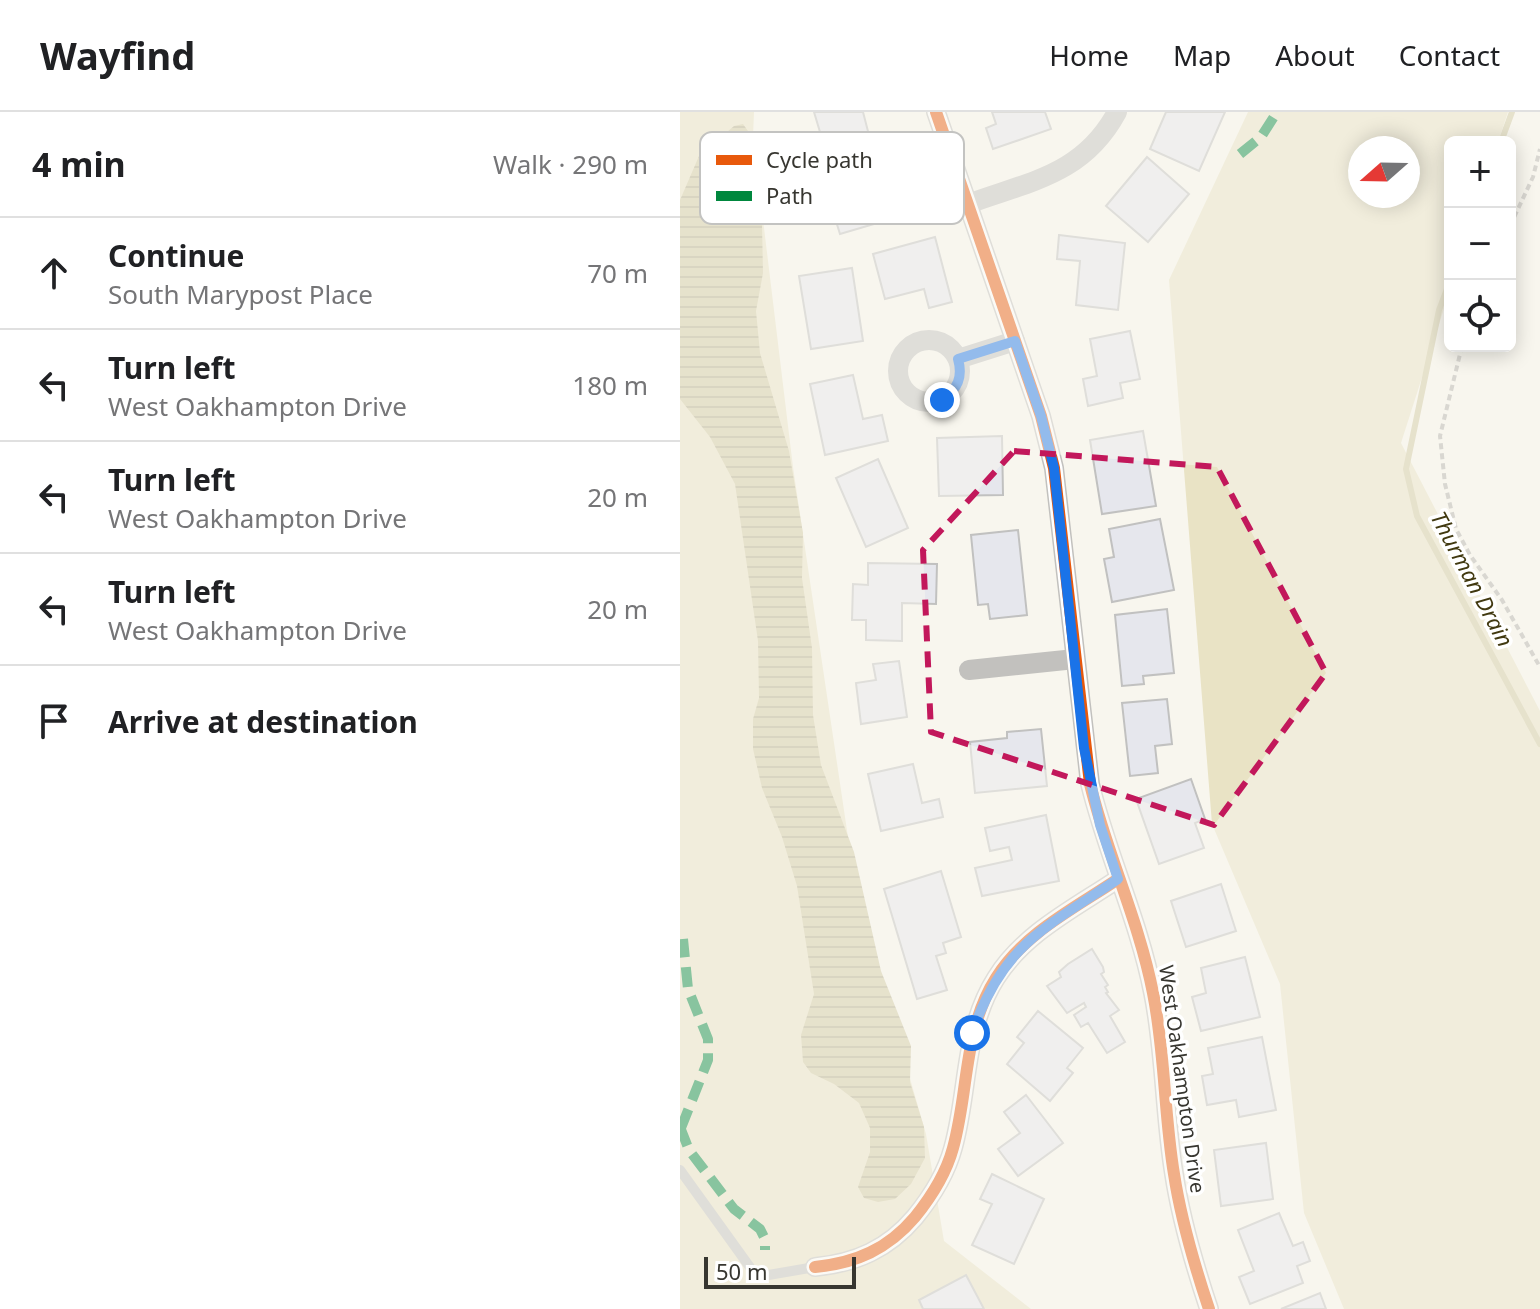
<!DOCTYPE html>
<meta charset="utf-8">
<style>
body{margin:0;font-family:"Noto Sans",sans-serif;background:#f6f6f6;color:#202124}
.controls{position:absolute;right:24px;top:24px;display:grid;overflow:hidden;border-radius:12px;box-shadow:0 4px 20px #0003}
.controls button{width:72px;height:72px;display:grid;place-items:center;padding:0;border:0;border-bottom:2px solid #e0e0e0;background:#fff;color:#202124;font:40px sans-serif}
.compass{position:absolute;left:668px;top:24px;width:72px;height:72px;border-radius:50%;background:#fff;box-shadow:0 4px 20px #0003;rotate:250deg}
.scale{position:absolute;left:24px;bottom:20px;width:152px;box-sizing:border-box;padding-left:8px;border:4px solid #373630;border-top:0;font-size:22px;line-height:28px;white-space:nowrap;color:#373630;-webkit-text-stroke:6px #fff;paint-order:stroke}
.stop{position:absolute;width:24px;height:24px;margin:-18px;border:6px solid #1a73e8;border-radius:50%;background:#fff}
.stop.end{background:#1a73e8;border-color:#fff;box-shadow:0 2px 8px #0008}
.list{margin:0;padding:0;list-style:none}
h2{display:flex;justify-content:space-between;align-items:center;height:104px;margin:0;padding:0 32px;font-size:34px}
h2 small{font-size:26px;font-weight:400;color:#757577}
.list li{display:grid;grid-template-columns:52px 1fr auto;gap:24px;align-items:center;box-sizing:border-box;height:112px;padding:0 32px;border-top:2px solid #e0e0e0}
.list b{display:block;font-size:30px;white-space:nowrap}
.list p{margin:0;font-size:26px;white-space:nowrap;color:#757577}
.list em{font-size:26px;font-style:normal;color:#757577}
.icon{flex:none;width:44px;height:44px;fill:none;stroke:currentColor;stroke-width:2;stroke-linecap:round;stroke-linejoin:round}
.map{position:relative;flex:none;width:860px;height:1197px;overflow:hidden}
header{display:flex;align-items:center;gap:48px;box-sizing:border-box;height:112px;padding:0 40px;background:#fff;border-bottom:2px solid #e0e0e0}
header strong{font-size:38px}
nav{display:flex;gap:44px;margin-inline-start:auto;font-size:28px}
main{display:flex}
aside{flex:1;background:#fff}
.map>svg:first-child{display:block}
</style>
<header>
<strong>Wayfind</strong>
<nav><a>Home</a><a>Map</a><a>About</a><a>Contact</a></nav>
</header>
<main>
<aside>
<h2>4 min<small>Walk · 290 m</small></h2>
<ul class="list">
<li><svg class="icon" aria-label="ahead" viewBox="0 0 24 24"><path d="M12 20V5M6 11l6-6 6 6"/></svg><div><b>Continue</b><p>South Marypost Place</p></div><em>70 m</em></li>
<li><svg class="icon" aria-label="left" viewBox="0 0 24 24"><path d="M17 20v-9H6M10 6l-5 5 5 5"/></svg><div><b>Turn left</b><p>West Oakhampton Drive</p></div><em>180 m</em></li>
<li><svg class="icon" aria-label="left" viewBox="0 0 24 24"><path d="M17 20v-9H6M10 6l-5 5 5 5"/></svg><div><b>Turn left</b><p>West Oakhampton Drive</p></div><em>20 m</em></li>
<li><svg class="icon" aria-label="left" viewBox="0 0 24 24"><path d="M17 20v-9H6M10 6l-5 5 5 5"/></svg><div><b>Turn left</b><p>West Oakhampton Drive</p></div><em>20 m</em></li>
<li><svg class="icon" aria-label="arrive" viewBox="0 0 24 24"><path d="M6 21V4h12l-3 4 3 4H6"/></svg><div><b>Arrive at destination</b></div></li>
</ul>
</aside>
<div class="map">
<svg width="860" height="1197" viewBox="0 0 860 1197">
<defs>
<pattern id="water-rules" width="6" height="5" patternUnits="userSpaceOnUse" patternTransform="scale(2)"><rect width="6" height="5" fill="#d1c9a3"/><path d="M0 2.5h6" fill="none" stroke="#b4ad8d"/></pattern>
</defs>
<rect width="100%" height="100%" fill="#f8f6ee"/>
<!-- green -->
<g fill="#e9e3c5" fill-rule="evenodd">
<path d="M0 0H74L73 25 113 355 176 779 246 1022 264 1129 351 1197H0Z"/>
<path d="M568 0H828L818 30H770V178L721 331 860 599V1197H664L624 1101 600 872 532 712 489 168ZM680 36H728V84H680Z"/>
</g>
<!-- water -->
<path fill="url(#water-rules)" d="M63 12 68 19 81 62 83 161 76 199 80 241 109 339 123 421 122 466 132 536 133 603 141 653 174 740 201 859 231 934 230 970 244 1015 245 1046 231 1072 215 1087 198 1090 184 1086 178 1075 190 1040V1016L179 991 154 972 131 961 123 950 121 923 134 882 117 774 102 725 82 676 73 637V607L79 586 78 529 55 372 30 325 0 287V88L19 44 54 14Z"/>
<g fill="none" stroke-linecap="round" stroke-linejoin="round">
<!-- stream -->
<g stroke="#d1c9a3" stroke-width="6">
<path d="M821 30 832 0"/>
<path d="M770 169 759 198 726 357 737 404 860 632"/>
</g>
</g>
<!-- building -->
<g fill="#e6e7ed" stroke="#c1c1c0" stroke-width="2">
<path d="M134 0H183L190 27 146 40Z"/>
<path d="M312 0H365L371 17 313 37 306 16 316 12Z"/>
<path d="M486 0H545L519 59 470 37Z"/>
<path d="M201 40 221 104 160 122 145 74 156 70 151 55Z"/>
<path d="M467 45 509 82 468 130 426 94Z"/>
<path d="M379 123 445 131 438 198 396 193 400 149 377 147Z"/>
<path d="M255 125 272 190 249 196 244 177 205 187 193 142Z"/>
<path d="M172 156 183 229 131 237 119 164Z"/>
<path d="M450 219 460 267 440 271 443 286 408 294 403 267 417 264 410 227Z"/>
<path d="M173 263 183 307 202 303 208 329 145 343 130 272Z"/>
<path d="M463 319 476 394 422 402 410 328Z"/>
<path d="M322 324 323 383 259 384 257 326Z"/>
<path d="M198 347 228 416 186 435 156 366Z"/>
<path d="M480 407 494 478 432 490 424 447 434 445 429 417Z"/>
<path d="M338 418 347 503 310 507 308 492 298 493 291 423Z"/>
<path d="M188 451 257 452 256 492 222 491V529L186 528V508H172L173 472 188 473Z"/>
<path d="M487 497 494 561 463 564 464 572 442 574 435 503Z"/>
<path d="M219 549 227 605 181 612 176 571 196 568 193 552Z"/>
<path d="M487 587 492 632 475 634 478 661 450 664 442 591Z"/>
<path d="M361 617 367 674 295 681 290 630 327 626V620Z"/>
<path d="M233 652 242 691 259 687 263 705 201 719 188 662Z"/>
<path d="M511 667 525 707 515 711 524 736 479 752 456 687Z"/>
<path d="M366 703 379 769 302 784 295 756 332 748 329 735 310 739 305 716Z"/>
<path d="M261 759 281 825 263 831 266 841 256 844 267 878 237 887 204 777Z"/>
<path d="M541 772 556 819 506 835 491 789Z"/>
<path d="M412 837 423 855 424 860 421 862 428 873 425 875 428 880 426 881 439 898 430 904 445 930 427 941 408 911 401 915 394 903 406 895 404 891 387 901 367 874 381 865 379 860 388 852Z"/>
<path d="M565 845 580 905 521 919 512 885 526 881 521 856Z"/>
<path d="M358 899 403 936 387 956 393 961 370 989 327 952 344 931 337 925Z"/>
<path d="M582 925 596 998 559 1005 556 988 527 993 522 964 533 962 528 936Z"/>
<path d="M346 983 383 1031 338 1064 318 1037 340 1021 324 1000Z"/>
<path d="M586 1031 593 1087 541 1094 534 1038Z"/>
<path d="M312 1062 364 1087 334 1152 292 1133 312 1092 300 1087Z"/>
<path d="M599 1101 613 1134 623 1130 630 1149 617 1154 623 1171 570 1192 559 1165 574 1159 558 1118Z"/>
<path d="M286 1163 304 1197H243L239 1188Z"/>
<path d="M640 1181 646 1197H601Z"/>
</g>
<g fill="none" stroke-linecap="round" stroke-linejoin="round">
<!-- path -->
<g stroke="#b3b2ae" stroke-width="4" stroke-dasharray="6 4" stroke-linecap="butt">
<path d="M830 114 853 65 860 37"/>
<path d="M782 234 760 324 765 372 776 417 790 443 822 488 860 555"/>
</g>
<!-- service -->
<path stroke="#c2c1be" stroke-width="10" d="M0 1058 77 1165 135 1155"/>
<!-- minor -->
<g stroke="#c2c1be" stroke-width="20">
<path d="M256 0 361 304 374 356 410 672C427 742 459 809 473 881 485 940 484 1002 494 1062 501 1108 514 1152 529 1197"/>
<path d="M288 92C350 69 403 63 437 0"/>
<circle cx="249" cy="259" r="31"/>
<path d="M278 247 335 229"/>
<path d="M289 558 395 547"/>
<path d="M135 1155C176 1151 208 1137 235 1105 252 1084 266 1062 273 1036 289 979 283 918 316 866 344 821 395 796 438 767"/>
</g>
<!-- quiet -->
<g stroke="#00873e" stroke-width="10" stroke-dasharray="20 10" stroke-linecap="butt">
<path d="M560 42 581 25 597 0"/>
<path d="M0 1015 9 1038 54 1097 80 1117 85 1127V1138"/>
<path d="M1 1016 28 948V927L8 877 3 827"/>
</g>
<defs>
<g id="cycleway">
<path d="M256 0 361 304 374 356 410 672C427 742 459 809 473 881 485 940 484 1002 494 1062 501 1108 514 1152 529 1197"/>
<path d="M135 1155C176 1151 208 1137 235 1105 252 1084 266 1062 273 1036 289 979 283 918 316 866 344 821 395 796 438 767"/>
</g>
</defs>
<!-- cycleway casing -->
<use href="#cycleway" stroke="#fff" stroke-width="17"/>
<!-- cycleway -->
<use href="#cycleway" stroke="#e8590c" stroke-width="12"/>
</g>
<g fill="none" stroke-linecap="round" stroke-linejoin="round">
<!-- route -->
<path stroke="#1a73e8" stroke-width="10" d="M262 288C278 277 283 265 278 247L335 229 361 304 374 356 404 636 420 713 438 767C365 816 323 832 292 921"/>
</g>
<!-- marked area -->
<path d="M0 0H860V1197H0ZM334 339 537 355 646 561 534 713 251 620 243 438Z" fill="#f8f6ee" fill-opacity=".55" fill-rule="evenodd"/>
<path fill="none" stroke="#c2185b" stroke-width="6" stroke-dasharray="16 10" stroke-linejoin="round" d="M334 339 537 355 646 561 534 713 251 620 243 438Z"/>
<g text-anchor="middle" stroke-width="7" stroke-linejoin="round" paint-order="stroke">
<!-- street labels -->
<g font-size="20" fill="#373630" stroke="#fff">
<text transform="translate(502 967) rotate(82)" y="7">West Oakhampton Drive</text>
</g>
<!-- water labels -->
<g font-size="22" font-style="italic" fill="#413910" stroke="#fff">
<text transform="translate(792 467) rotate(62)" y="8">Thurman Drain</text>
</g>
</g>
<!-- legend -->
<rect x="20" y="20" width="264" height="92" rx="12" fill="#fff" stroke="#c3c3c1" stroke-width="2"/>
<rect x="36" y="43" width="36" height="10" fill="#e8590c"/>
<rect x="36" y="79" width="36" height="10" fill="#00873e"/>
<g font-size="22" fill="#373630">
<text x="86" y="56">Cycle path</text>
<text x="86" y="92">Path</text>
</g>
</svg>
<div class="controls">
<button>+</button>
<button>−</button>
<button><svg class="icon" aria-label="locate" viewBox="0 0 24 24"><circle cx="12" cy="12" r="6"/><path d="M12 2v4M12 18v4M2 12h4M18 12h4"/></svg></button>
</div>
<svg class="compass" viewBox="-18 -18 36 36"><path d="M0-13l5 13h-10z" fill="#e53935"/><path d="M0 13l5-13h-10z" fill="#757577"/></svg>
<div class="scale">50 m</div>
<div class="stop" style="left:292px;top:921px"></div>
<div class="stop end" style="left:262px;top:288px"></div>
</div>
</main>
